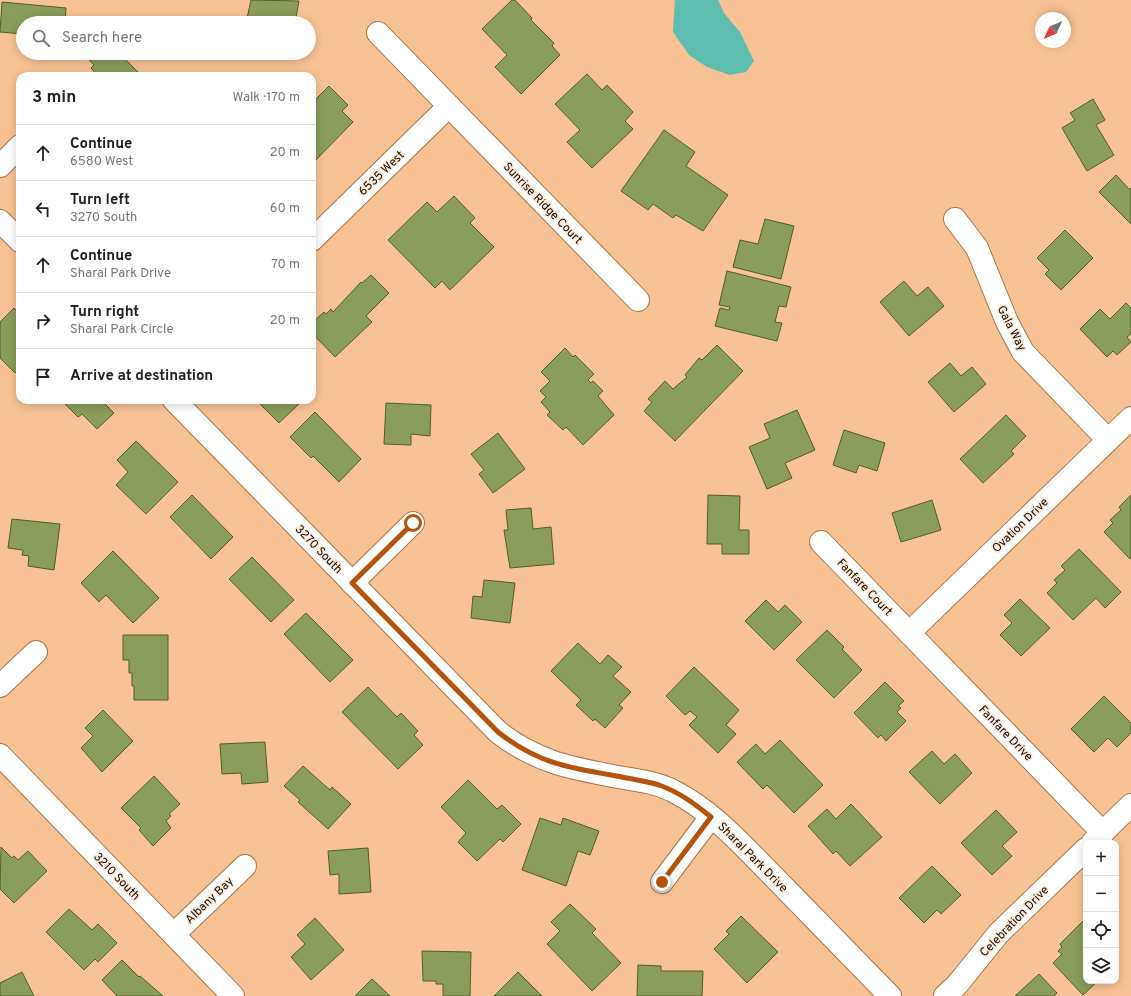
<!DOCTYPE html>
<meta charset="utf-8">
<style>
body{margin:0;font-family:Overpass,sans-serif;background:#f6f6f6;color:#202124}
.controls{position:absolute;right:12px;bottom:12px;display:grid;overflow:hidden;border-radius:8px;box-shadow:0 2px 10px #0003}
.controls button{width:36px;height:36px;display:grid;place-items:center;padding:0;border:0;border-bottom:1px solid #e0e0e0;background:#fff;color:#202124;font:20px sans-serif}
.compass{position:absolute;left:1035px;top:12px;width:36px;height:36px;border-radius:50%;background:#fff;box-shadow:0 2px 10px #0003;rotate:226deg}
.stop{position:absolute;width:12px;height:12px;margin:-9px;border:3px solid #b45309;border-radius:50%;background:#fff}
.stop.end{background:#b45309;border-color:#fff;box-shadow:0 1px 4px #0008}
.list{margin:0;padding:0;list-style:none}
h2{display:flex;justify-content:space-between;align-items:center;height:52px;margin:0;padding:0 16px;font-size:17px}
h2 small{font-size:13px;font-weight:400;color:#757577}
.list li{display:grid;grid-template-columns:26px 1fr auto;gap:12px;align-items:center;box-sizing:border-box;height:56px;padding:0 16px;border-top:1px solid #e0e0e0}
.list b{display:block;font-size:15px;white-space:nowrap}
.list p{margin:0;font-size:13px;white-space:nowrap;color:#757577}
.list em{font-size:13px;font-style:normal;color:#757577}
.icon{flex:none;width:22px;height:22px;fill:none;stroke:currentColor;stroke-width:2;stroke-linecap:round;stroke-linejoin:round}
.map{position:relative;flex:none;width:1131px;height:996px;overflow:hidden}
.search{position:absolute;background:#fff;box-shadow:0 2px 10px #0003;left:16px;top:16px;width:300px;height:44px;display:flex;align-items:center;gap:10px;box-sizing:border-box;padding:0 14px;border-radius:22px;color:#757577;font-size:15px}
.panel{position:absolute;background:#fff;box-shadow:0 2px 10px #0003;left:16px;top:72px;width:300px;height:332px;border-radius:12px}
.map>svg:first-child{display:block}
</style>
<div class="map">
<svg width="1131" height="996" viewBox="0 0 1131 996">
<rect width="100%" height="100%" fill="#f8c294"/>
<!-- water -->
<path fill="#5dbdae" d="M675 0H718L724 13 740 32 754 61 746 72 730 75 707 67 689 55 673 32Z"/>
<!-- building -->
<g fill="#8a9d5a" stroke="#4f5e22">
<path d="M251 0 299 1 295 23H246Z"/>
<path d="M512 0H515L532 18 531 20 554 43 552 46 560 55 521 94 495 67 507 55 482 29Z"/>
<path d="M2 2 66 8 65 23H23V34L0 32Z"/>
<path d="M83 53H119L141 75 98 76 91 68 94 65Z"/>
<path d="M587 74 602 90 607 85 633 112 625 121 633 129 592 168 567 142 580 130 555 104Z"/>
<path d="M329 86 348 105 342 111 353 122 312 164V103Z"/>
<path d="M1093 99 1105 120 1096 125 1114 155 1087 171 1062 128 1075 120 1070 113Z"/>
<path d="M664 130 695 152 686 166 728 195 703 231 676 215 673 218 653 204 648 210 621 191Z"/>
<path d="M1116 175 1130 190 1131 188V224L1099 192Z"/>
<path d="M454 196 475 218 470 223 494 247 450 290 442 281 435 288 388 240 427 202 437 212Z"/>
<path d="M765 219 794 226 781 279 733 267 740 240 758 244Z"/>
<path d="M1065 230 1093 258 1061 290 1045 274 1049 270 1037 258Z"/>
<path d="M727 271 791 287 786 307 779 306 775 322 782 323 777 341 715 326 720 308 729 310 730 307 719 305Z"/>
<path d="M371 275 389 293 366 316 372 322 335 357 312 333V323L324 312 326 314 331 309 333 312 361 282 362 283Z"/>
<path d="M904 281 917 296 928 287 944 306 909 336 880 302Z"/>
<path d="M1126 303 1131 308V334L1127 337 1131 342 1117 355 1113 351 1107 357 1080 329 1100 309 1110 319Z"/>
<path d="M14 308 20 315V368L15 373 0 358V322Z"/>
<path d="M717 345 743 371 675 441 644 411 652 402 648 399 665 381 673 389 687 377 685 375 699 358 702 360Z"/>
<path d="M565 348 573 357 575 355 594 374 588 380 591 383 593 381 603 391 598 396 614 415 583 445 566 427 563 430 547 415 550 412 541 402 546 397 540 391 550 381 541 372Z"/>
<path d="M950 363 961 376 972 367 986 384 954 412 928 382Z"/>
<path d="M61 400H101L114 413 97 429 82 414 78 417Z"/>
<path d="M256 400H301L302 401 279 423Z"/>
<path d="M386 403 431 405 430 436 411 434V445L384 444Z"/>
<path d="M797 410 815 450 785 463 792 478 767 489 749 447 770 438 764 424Z"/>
<path d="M315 412 361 459 339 482 313 456 311 458 290 437Z"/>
<path d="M1006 415 1026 436 1011 451 1014 454 983 483 960 459Z"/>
<path d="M844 430 885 443 877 471 859 465 856 473 833 465Z"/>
<path d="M498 433 525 469 493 493 479 474 484 470 471 454Z"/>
<path d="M136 441 178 482 146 514 116 485 128 472 117 460Z"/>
<path d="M192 495 233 537 211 559 170 517Z"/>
<path d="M708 495 740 496 739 530H749V554H722V544H707Z"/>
<path d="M1131 495V558L1130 559 1104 532 1113 523 1110 520 1121 510 1119 507Z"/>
<path d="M932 500 941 530 901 542 892 513Z"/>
<path d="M531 508 533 529 551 527 554 564 510 568 504 530H508L506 510Z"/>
<path d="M12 519 60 524 54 570 28 566 29 556 22 555 23 550 8 548Z"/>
<path d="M1079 549 1121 592 1105 608 1096 598 1073 620 1047 593 1057 583 1054 580 1065 570 1061 566Z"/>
<path d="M113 551 159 598 133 623 106 595 99 602 81 583Z"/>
<path d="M252 557 294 600 271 622 229 579Z"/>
<path d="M484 580 515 583 510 623 471 618 473 596 482 597Z"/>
<path d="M1020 599 1050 628 1021 656 1000 635 1012 623 1004 615Z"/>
<path d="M766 600 778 612 785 605 802 622 774 650 745 621Z"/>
<path d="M306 613 353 660 330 682 284 634Z"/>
<path d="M827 630 844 647 842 649 862 670 834 698 796 660Z"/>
<path d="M123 635H168V700H134V686H132V673H129V660H123Z"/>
<path d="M578 643 600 664 608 655 622 667 613 676 631 692 619 705 623 708 605 728 595 719 593 721 576 705 581 700 551 671Z"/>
<path d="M694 667 739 710 726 725 736 734 718 753 689 725 697 717 690 711 685 715 666 696Z"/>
<path d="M885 682 904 701 898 706 901 708 897 712 906 721 886 741 881 735 878 738 854 713Z"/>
<path d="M368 687 397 717 401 713 418 731 414 735 423 745 398 769 342 712Z"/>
<path d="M1104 696 1131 723V733L1117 747 1108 738 1094 752 1071 729Z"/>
<path d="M103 710 133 741 102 772 81 748 93 736 85 728Z"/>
<path d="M780 740 823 785 794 813 767 785 763 789 737 762 756 744 765 754Z"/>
<path d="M265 742 268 782 242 784 241 773 222 774 220 744Z"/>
<path d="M932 751 944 764 955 754 972 773 940 804 909 772Z"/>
<path d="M303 766 330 790 332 787 351 804 328 829 298 802 300 800 284 786Z"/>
<path d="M154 776 180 804 169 814 171 816 166 821 171 828 153 846 139 830 141 828 121 808Z"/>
<path d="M468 780 497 809 502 805 521 824 503 842 500 839 477 861 458 842 466 833 441 807Z"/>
<path d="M851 804 882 837 850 866 836 851 833 854 808 826 827 809 836 819Z"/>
<path d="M996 810 1017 832 1002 846 1012 856 992 875 961 843Z"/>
<path d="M540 818 561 825 563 818 599 831 590 855 578 851 566 886 522 870Z"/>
<path d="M1 847 12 858 14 856 18 860 28 851 47 871 14 903 0 889Z"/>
<path d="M368 848 371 892 339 894V874L330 875 328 851Z"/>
<path d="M932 866 961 895 941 914 937 910 924 923 899 898Z"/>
<path d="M570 904 596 929 592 933 621 963 592 991 547 944 560 931 551 922Z"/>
<path d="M69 909 92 930 98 924 117 943 98 962 95 959 84 970 46 932Z"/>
<path d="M741 916 778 952 747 983 714 949 729 934 726 931Z"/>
<path d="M315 918 344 950 311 980 291 957 305 944 297 935Z"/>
<path d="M1085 919 1086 981H1098L1083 995 1053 963 1062 954 1058 951 1062 947 1060 944Z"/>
<path d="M422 951 471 952 470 996H443V984H436V981H423Z"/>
<path d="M122 960 139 977 140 976 163 996H117L102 980Z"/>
<path d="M638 965 661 966V971H703L702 996H637Z"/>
<path d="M22 972 34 996H0V983Z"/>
<path d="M518 972 542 996H494Z"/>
<path d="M1039 974 1057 993 1054 996H1015Z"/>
<path d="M372 979 390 996H355Z"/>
</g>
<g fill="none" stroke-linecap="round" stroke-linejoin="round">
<defs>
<g id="minor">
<path d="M378 33 638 300"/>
<path d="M0 166 20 146"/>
<path d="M955 219 977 248 1007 322 1023 352 1108 440"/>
<path d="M0 221 20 241"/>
<path d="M312 240 449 106"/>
<path d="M174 400 498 732C536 762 571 768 618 777 636 780 656 782 673 791 713 811 743 846 774 877 813 917 851 956 890 996"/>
<path d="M821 542 1103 833"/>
<path d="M352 583 413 523"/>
<path d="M909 633 1131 418"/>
<path d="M0 686 36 652"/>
<path d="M0 755 233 996"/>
<path d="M1093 842 1131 805"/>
<path d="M662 882 711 817"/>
<path d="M174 934 245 866"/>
<path d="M945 996 956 986 999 933 1086 849"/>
</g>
</defs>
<!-- minor casing -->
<use href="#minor" stroke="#a57448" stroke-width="24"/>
<!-- minor -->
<use href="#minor" stroke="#fff" stroke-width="22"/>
</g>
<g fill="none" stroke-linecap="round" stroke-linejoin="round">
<!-- route -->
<path stroke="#b45309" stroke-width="5" d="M413 523 352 583 498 732C537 763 569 768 617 776 631 779 645 781 659 785 679 792 695 804 711 817L662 882"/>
</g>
<g text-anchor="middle" stroke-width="3.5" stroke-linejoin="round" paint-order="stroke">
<!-- street labels -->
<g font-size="12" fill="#180700" stroke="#fcecde">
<text transform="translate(381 173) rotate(-44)" y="4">6535 West</text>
<text transform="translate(543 203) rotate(46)" y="4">Sunrise Ridge Court</text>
<text transform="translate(1012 328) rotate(63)" y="4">Gala Way</text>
<text transform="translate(1020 525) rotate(-44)" y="4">Ovation Drive</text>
<text transform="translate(319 549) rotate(46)" y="4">3270 South</text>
<text transform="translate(865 587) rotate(46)" y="4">Fanfare Court</text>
<text transform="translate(1006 733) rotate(46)" y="4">Fanfare Drive</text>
<text transform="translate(753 857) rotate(45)" y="4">Sharal Park Drive</text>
<text transform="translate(117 876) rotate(46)" y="4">3210 South</text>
<text transform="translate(209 900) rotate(-44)" y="4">Albany Bay</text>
<text transform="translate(1014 921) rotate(-46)" y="4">Celebration Drive</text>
</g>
</g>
</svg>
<div class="controls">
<button>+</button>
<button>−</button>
<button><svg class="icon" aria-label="locate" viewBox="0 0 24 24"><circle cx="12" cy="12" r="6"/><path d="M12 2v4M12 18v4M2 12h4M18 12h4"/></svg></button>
<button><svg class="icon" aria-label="layers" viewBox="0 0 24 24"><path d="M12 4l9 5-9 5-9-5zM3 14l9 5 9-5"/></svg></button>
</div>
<svg class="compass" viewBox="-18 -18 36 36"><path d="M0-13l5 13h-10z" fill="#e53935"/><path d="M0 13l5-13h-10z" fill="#757577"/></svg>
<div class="stop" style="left:413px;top:523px"></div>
<div class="stop end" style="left:662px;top:882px"></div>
<div class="search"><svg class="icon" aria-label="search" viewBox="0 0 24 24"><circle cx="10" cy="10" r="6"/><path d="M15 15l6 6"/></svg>Search here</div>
<section class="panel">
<h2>3 min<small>Walk · 170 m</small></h2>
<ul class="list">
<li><svg class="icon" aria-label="ahead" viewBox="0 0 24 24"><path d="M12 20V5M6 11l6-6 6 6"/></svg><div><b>Continue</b><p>6580 West</p></div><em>20 m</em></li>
<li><svg class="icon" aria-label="left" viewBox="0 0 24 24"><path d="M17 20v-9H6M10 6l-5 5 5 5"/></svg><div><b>Turn left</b><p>3270 South</p></div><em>60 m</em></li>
<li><svg class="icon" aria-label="ahead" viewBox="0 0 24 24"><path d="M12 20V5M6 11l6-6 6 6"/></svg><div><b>Continue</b><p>Sharal Park Drive</p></div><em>70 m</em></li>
<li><svg class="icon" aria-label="right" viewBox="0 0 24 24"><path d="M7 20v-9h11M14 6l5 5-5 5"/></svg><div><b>Turn right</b><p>Sharal Park Circle</p></div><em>20 m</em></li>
<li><svg class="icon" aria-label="arrive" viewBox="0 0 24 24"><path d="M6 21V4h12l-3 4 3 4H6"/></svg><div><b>Arrive at destination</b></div></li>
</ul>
</section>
</div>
